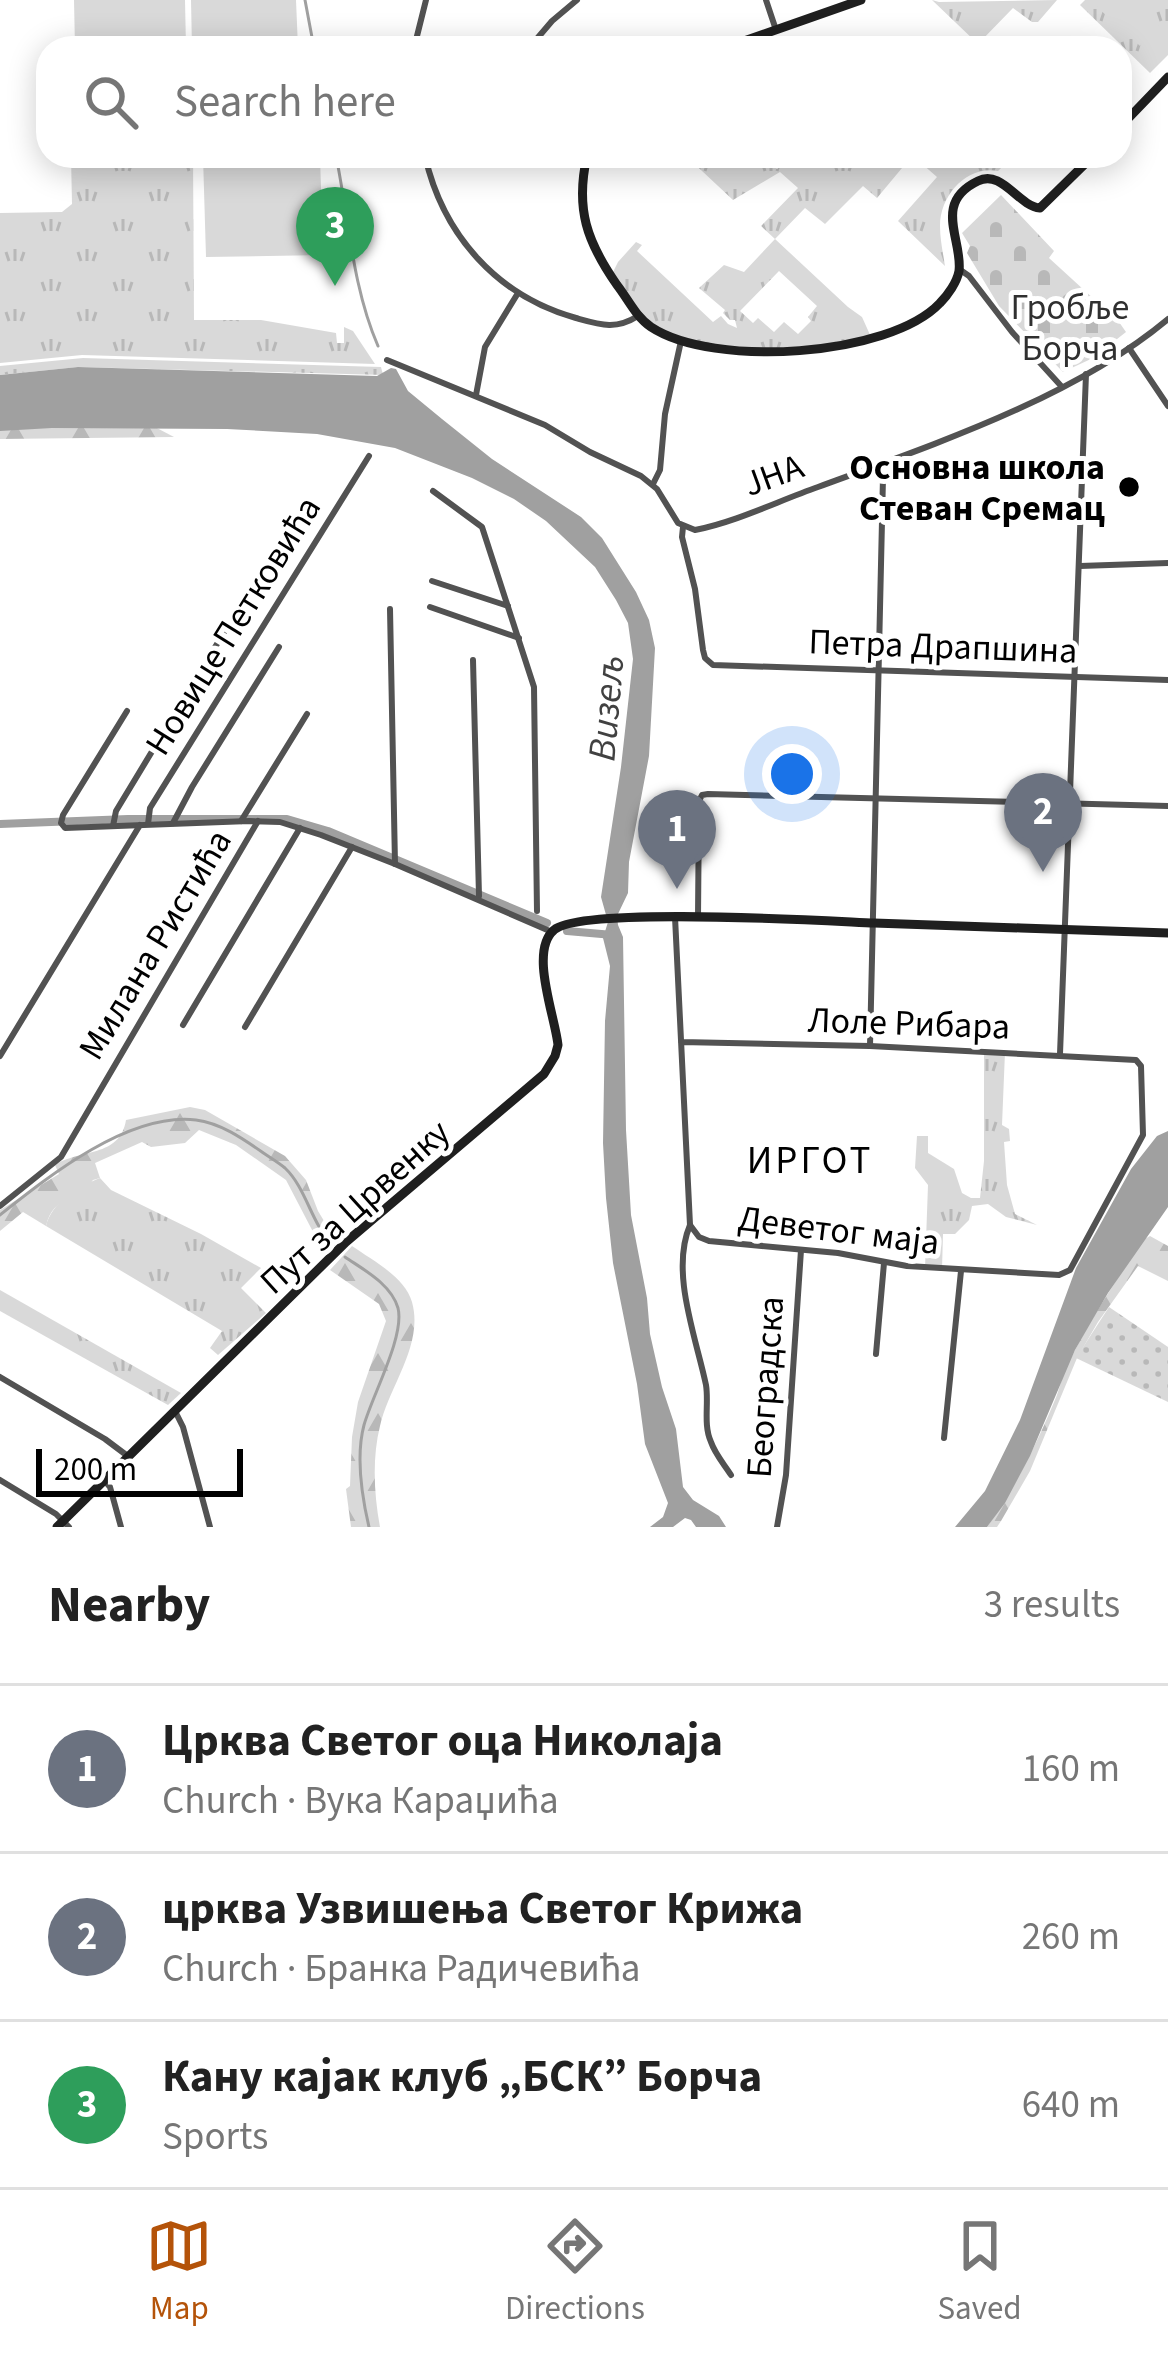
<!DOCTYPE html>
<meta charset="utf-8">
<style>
body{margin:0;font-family:"Source Sans 3",sans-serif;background:#f6f6f6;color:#222}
.scale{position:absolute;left:36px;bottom:30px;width:207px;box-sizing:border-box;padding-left:12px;border:6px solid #000;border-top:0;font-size:33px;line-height:42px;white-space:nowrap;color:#000;-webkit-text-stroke:9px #fff;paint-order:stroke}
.you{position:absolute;left:792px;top:774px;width:42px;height:42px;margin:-30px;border:9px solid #fff;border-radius:50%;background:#1a73e8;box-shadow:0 0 0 18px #1a73e833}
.badge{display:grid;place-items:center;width:78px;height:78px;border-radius:50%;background:#b45309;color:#fff;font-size:39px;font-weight:700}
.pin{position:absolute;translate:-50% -99px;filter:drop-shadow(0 3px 6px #0008)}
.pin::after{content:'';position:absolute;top:63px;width:42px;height:36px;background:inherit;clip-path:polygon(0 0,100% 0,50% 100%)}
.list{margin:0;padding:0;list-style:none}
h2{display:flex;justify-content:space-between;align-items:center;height:156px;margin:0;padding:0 48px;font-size:51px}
h2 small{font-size:39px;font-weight:400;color:#767676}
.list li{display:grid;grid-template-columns:78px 1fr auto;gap:36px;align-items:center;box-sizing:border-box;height:168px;padding:0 48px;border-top:3px solid #e0e0e0}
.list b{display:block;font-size:45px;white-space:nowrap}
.list p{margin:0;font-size:39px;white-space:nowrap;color:#767676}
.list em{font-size:39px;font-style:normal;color:#767676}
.icon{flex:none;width:66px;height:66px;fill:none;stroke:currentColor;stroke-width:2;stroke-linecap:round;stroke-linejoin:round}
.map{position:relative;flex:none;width:1168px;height:1527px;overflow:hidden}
.search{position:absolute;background:#fff;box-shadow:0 6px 30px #0003;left:36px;right:36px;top:36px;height:132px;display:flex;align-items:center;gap:30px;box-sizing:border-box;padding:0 42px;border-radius:36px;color:#767676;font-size:45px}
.sheet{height:660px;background:#fff}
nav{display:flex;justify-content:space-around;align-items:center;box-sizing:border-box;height:168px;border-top:3px solid #e0e0e0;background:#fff;font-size:33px;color:#767676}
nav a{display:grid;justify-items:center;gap:6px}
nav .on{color:#b45309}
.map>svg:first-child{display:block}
</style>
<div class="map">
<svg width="1168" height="1527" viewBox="0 0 1168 1527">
<defs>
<pattern id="grass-tufts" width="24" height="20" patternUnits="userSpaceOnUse" patternTransform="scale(3)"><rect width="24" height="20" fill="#d9d9d9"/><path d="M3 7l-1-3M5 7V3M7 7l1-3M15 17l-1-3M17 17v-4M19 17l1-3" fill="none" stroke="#b8b8b8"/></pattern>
<pattern id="forest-firs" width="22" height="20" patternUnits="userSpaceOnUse" patternTransform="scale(3)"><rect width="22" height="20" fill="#d9d9d9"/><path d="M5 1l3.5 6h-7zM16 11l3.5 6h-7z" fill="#b8b8b8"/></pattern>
<pattern id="cemetery-stones" width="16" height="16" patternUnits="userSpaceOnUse" patternTransform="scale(3)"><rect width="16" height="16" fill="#d9d9d9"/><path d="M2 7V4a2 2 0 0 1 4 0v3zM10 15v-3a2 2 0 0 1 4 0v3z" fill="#b8b8b8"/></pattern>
<pattern id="park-dots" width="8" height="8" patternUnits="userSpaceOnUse" patternTransform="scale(3)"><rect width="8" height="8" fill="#d9d9d9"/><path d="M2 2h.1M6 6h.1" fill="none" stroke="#b8b8b8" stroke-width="1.8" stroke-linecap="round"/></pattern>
</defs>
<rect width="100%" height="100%" fill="#fff"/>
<!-- grass -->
<g fill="url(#grass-tufts)" fill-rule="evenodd">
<path d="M932 0 939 2 1057 0 1038 22H1032L1013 8 978 44Z"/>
<path d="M1085 0H1168V55L1150 73 1080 5Z"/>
<path d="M71 156H193L194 320H261L336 333 337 343H344V327L353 331 375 364 82 355 0 363V213L62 212 72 204Z"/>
<path d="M686 156H763L777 169 790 156H912L877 198 863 186 825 224 805 208 775 239 848 307 862 317 871 337 842 345 736 351 658 331 611 276 618 262 636 242 642 245 637 251 713 322 721 316 728 324 737 328 735 320H730L723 313 725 310 699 288 724 265 744 272 775 239 761 226 798 188 780 172 733 200ZM779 271 817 306 808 317 811 321 798 334 784 322 774 332 758 318 753 323 740 311Z"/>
<path d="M913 156H1013L998 171C967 165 940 195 940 226 940 239 943 253 945 266L898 221 937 177Z"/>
<path d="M83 358 381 367 383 375 78 367 0 375V366Z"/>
<path d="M984 1051 1005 1052 1002 1125 1009 1129 1010 1141 1004 1142 1007 1185 1015 1214 1037 1225 1006 1217 988 1204 972 1206 969 1220 955 1234H943L942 1269 925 1268 928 1185 915 1168 917 1136H928V1153L954 1169 962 1193 971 1198H980L984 1161Z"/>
<path d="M100 1178 111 1190 201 1234 261 1268 241 1288 266 1313 218 1355 210 1348 222 1331 46 1226C52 1202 77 1187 100 1178Z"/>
<path d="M0 1290 181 1393 168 1405 0 1311Z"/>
</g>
<!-- forest -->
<g fill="url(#forest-firs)">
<path d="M153 426 174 437 0 439V427Z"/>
<path d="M190 1107 205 1110 285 1156 306 1180 318 1211 335 1239 323 1251 286 1180 236 1145 199 1130 185 1143 151 1147 142 1142 95 1163 100 1178 93 1180C78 1204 54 1193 46 1226L23 1212 0 1231V1210L59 1174 55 1165C79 1149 120 1158 126 1120Z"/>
<path d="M1150 1236 1168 1246V1281L1138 1266 1098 1322 1077 1358 1030 1471 1001 1521 997 1527H987C1016 1487 1038 1441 1057 1395 1061 1383 1064 1371 1070 1360 1091 1318 1117 1279 1143 1240Z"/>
<path d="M352 1246C372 1260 405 1277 412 1302 424 1345 389 1386 380 1426 372 1458 374 1495 380 1527H351L346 1489 350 1486 352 1437 358 1402 386 1321 379 1304 330 1270Z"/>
</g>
<!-- cemetery -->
<path fill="url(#cemetery-stones)" d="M1001 195 1054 251 1049 258 1119 322 1126 332 1093 358 1063 372 999 306 967 253 970 246 962 233Z"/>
<!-- park -->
<path fill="url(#park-dots)" d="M1109 1307 1168 1347V1402L1076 1358Z"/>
<!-- pitch -->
<g fill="#d9d9d9">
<path d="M74 0H185L186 48H75Z"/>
<path d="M191 0H296L298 48H192Z"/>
<path d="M1103 0H1132L1159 25 1140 46 1097 7Z"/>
<path d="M203 156H320L323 255 206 257Z"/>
</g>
<!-- water -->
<g fill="#a0a0a0">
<path d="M78 367 377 376 391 368 396 369 408 391 442 419 492 459 581 517 602 538 636 592 649 620 655 648 649 756 629 862 628 893 617 916 618 925 623 937 626 1130 631 1215 647 1298 650 1334 662 1387 676 1429 683 1487 693 1500 719 1516 726 1527H696L691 1520 685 1518 673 1527H650L663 1517 668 1503 645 1444 637 1384 613 1263 606 1198 603 1143 605 1021 610 966 603 938 608 922 601 897 621 767 633 659 628 623 616 600 595 567 546 521 514 499 472 478 395 448 317 434 227 429 52 428 0 431V375Z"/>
<path d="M1168 1131V1207L1108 1293 1075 1350 1030 1456 1005 1503 987 1527H955L985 1491 1020 1420 1076 1268 1131 1169 1157 1136Z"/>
</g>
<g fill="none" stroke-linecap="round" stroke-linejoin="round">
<!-- stream -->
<g stroke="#a0a0a0" stroke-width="3">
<path d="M305 0 314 48"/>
<path d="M336 156C349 219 352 286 378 346"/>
<path d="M0 1215C49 1176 129 1112 196 1120 220 1123 242 1138 262 1152 269 1157 278 1162 285 1168 307 1189 311 1224 333 1245"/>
<path d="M345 1257C364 1270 391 1284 398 1308 405 1336 372 1396 364 1425 356 1455 362 1497 369 1527"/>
</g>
<!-- canal -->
<g stroke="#a0a0a0" stroke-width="8">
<path d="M0 824 128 819H287L328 831 547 923"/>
<path d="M567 931 613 935"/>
</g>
<!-- street -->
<g stroke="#525252" stroke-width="6">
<path d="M766 0 776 30"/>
<path d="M414 48 426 0"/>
<path d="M529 48 552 21 577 0"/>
<path d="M425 156C443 235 497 296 576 318 601 325 616 330 638 316"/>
<path d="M959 269 969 276 1012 332 1062 387"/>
<path d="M1129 348 1168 406"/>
<path d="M387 360 545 425 590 452 641 476 657 489 678 523 695 530C736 522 778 501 818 487 932 445 1074 398 1168 319"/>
<path d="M476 395 485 347 518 293"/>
<path d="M653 484 660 470 665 414 681 341"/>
<path d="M433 491 482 527 534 687 537 911"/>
<path d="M683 527 682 537 695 589 703 650 705 658 713 665 1168 680"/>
<path d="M1080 566 1168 563"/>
<path d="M432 581 508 606"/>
<path d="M430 607 519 638"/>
<path d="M390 609 395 864"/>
<path d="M473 660 479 896"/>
<path d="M127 711 63 815 61 823 65 828 249 821 280 822 321 835 395 864 552 932"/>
<path d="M241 821 307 714"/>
<path d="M173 823 192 787 279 647"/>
<path d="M148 824 150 808 369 456"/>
<path d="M113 826 116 811 246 596"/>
<path d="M675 917 690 1225 699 1237 709 1241 838 1253 907 1266 1059 1275 1070 1270 1143 1135 1141 1066 1136 1060 870 1046 681 1042"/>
<path d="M698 917 699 801 702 795 708 794 1168 806"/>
<path d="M183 1025 300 828"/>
<path d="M245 1027 352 847"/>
<path d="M870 1046 883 477 880 464"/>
<path d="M1060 1054 1086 374"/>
<path d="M0 1056 140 825"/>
<path d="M0 1206 61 1157 258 821"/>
<path d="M690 1225C670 1272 696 1337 706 1385 709 1403 703 1425 711 1442 715 1454 724 1464 731 1475"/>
<path d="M876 1354 884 1263"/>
<path d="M0 1377 105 1439 129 1457"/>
<path d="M175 1411 183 1427 210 1527"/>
<path d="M944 1438 961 1271"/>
<path d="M0 1480 56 1514 69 1527"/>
<path d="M105 1481 110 1487 121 1527"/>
<path d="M777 1527 786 1475 801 1250"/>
</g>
<!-- secondary -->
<g stroke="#1f1f1f" stroke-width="9">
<path d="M724 48 861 0"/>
<path d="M1120 127 1168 77"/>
<path d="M587 156C575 209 587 242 617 285 628 299 636 317 651 327 713 368 889 357 940 303 948 295 957 282 959 271 963 240 932 203 978 181 1002 169 1018 206 1040 208L1093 156"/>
<path d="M57 1527 346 1242 544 1074 555 1056 558 1045C555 1016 529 951 554 930 581 906 825 921 874 923 972 926 1070 930 1168 933"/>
</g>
</g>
<!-- markers -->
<circle fill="#000" stroke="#fff" stroke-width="4.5" cx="1129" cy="487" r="12"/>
<g text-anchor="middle" stroke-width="10" stroke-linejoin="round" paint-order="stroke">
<!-- park labels -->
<g font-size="36" fill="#303030" stroke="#fff">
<text x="1070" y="319">Гробље<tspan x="1070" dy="41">Борча</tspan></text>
</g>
<!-- poi labels -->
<g font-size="36" font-weight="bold" fill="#000" stroke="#fff" text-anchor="end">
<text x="1105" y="479">Основна школа<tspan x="1105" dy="41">Стеван Сремац</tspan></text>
</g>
<!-- street labels -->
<g font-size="36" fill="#000" stroke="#fff">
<text transform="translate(773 474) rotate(-20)" y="13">ЈНА</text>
<text transform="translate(232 625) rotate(-58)" y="13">Новице Петковића</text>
<text transform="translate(943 645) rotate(2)" y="13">Петра Драпшина</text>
<text transform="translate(154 944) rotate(-59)" y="13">Милана Ристића</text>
<text transform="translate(909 1022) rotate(2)" y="13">Лоле Рибара</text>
<text transform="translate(354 1206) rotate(-42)" y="13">Пут за Црвенку</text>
<text transform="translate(839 1229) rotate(7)" y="13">Деветог маја</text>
<text transform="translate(764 1387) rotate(-86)" y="13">Београдска</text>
</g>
<!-- water labels -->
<g font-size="39" font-style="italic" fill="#414141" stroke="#fff">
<text transform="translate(605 708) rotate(-85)" y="14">Визељ</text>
</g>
<!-- neighbourhood labels -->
<g font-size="39" letter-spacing="3" fill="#000" stroke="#fff">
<text x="810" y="1173">ИРГОТ</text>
</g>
</g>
</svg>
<div class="scale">200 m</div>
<div class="you"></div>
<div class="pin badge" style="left:677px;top:889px;background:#6b7280">1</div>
<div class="pin badge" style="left:1043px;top:872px;background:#6b7280">2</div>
<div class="pin badge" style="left:335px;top:286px;background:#2e9e5b">3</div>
<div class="search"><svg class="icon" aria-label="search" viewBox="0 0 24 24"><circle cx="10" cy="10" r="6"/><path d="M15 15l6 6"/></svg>Search here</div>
</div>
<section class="sheet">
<h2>Nearby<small>3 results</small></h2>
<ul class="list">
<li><span class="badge" style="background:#6b7280">1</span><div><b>Црква Светог оца Николаја</b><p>Church · Вука Караџића</p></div><em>160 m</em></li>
<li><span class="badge" style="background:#6b7280">2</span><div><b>црква Узвишења Светог Крижа</b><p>Church · Бранка Радичевића</p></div><em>260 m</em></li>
<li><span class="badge" style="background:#2e9e5b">3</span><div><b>Кану кајак клуб „БСК” Борча</b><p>Sports</p></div><em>640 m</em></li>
</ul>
</section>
<nav>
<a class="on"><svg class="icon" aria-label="map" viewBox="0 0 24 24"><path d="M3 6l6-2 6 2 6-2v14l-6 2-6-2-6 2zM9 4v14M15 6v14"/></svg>Map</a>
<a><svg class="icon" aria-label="directions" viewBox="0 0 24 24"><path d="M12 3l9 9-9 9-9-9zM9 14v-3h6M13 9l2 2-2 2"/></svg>Directions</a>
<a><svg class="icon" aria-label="saved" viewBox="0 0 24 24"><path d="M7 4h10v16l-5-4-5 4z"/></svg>Saved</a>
</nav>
